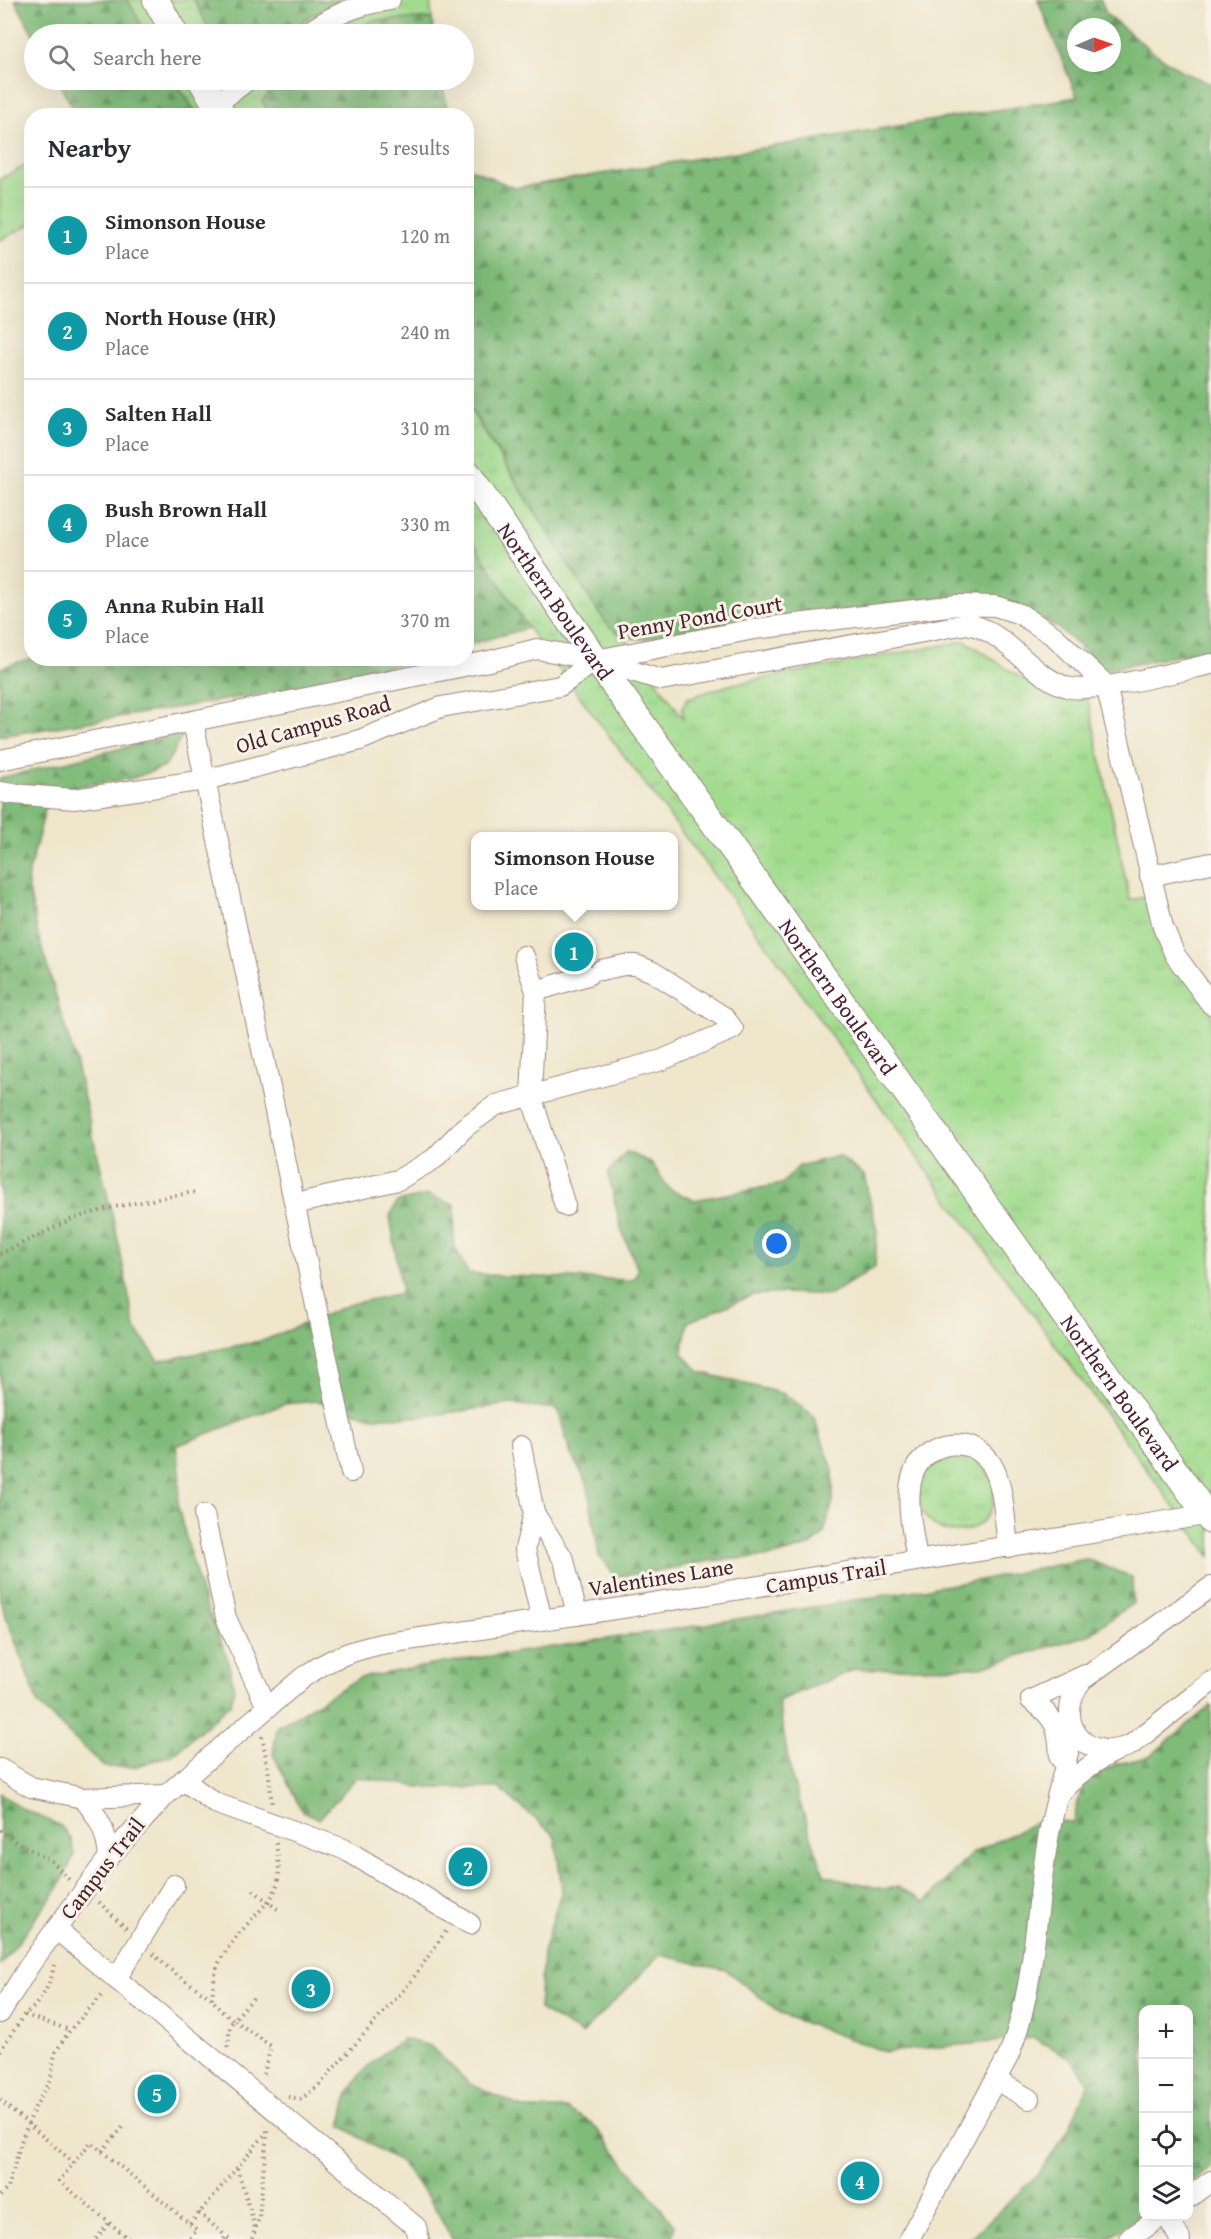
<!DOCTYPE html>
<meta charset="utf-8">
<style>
body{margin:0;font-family:"Gentium Book Plus",serif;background:#f7f7f7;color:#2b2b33}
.controls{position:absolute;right:18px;bottom:18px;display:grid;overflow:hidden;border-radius:12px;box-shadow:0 6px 24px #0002}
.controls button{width:54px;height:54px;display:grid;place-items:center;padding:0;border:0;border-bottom:2px solid #e1e1e2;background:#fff;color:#2b2b33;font:30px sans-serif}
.compass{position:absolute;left:1067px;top:18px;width:54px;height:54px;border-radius:50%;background:#fff;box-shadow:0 6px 24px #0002;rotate:88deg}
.you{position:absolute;left:777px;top:1244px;width:21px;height:21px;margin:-15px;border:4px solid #fff;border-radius:50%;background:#1a73e8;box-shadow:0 0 0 9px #1a73e833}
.badge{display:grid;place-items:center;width:39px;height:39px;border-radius:50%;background:#b5179e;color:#fff;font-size:20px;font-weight:700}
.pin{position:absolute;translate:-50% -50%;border:3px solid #fff;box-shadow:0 2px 6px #0006}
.popup{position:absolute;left:471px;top:832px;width:207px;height:78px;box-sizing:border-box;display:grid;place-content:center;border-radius:12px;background:#fff;filter:drop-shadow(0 2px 4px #0005);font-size:20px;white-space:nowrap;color:#7c7c81}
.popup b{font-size:22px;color:#2b2b33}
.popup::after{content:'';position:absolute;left:50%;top:100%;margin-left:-12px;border:12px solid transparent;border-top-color:#fff}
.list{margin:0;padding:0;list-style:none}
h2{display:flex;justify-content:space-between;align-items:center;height:78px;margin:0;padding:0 24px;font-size:26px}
h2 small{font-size:20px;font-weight:400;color:#7c7c81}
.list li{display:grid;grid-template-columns:39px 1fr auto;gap:18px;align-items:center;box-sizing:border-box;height:96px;padding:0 24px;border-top:2px solid #e1e1e2}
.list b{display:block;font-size:22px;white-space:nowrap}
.list p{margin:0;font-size:20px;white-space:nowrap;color:#7c7c81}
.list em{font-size:20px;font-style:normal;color:#7c7c81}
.icon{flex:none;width:33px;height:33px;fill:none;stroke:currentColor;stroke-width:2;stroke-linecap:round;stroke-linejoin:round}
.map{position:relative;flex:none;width:1211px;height:2239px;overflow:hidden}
.search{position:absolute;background:#fff;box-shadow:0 6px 24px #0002;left:24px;top:24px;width:450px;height:66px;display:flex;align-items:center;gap:15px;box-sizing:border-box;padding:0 21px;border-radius:33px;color:#7c7c81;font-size:22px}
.panel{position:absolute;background:#fff;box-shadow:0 6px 24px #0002;left:24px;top:108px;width:450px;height:558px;border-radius:24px}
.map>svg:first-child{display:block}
</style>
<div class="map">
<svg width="1211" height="2239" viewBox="0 0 1211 2239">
<defs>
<pattern id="grass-tufts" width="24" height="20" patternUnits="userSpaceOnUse" patternTransform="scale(1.5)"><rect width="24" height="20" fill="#a1db8e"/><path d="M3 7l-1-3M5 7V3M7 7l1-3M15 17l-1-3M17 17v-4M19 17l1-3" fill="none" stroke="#8cbc7b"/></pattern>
<pattern id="forest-firs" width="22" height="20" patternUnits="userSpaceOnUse" patternTransform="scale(1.5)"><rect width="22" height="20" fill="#80bb79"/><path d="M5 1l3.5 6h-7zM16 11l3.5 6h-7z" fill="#6b9763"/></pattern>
</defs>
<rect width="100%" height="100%" fill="#f7f3e8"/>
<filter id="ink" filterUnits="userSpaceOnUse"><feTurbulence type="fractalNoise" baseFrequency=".0167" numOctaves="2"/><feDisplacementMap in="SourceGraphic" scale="12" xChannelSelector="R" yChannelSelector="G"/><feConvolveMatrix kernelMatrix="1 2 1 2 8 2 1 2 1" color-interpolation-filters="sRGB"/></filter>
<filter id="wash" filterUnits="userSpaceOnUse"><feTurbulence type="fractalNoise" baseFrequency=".008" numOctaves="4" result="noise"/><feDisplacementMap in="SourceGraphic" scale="24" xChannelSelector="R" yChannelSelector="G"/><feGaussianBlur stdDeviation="1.35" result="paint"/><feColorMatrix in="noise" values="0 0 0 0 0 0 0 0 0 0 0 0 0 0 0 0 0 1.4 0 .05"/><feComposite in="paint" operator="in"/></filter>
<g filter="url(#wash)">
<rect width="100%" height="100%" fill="#efe6cc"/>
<!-- grass -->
<g fill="url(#grass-tufts)" stroke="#767d5c" stroke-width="1.5">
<path d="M128 0H194L212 34H146Z"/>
<path d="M344 0H430L432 19 375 20 344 34H285L310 16Z"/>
<path d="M174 80H281L262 101 272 116 198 115Z"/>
<path d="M466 403 597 610 610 627 625 638 684 719 682 708 688 698 733 684 965 641C989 654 1042 698 1068 697 1074 697 1081 695 1087 694L1130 900 1150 896 1211 1010V1557L914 1153 777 959 528 628 467 532Z"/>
<circle cx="956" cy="1494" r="38"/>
</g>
<!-- forest -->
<g fill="url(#forest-firs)" stroke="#656d52" stroke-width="1.5" fill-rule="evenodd">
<path d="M15 0H128L146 34H34V36Z"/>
<path d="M194 0H344L310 16 285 34H212Z"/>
<path d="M1038 0H1101L1106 14 1156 54 1182 71 1211 84V649L1106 670 1058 628 997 596 971 595 714 626 644 639 625 638 610 627 597 610 467 403V167L514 188 1077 97ZM1076 27H1112V63H1076Z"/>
<path d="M432 19 434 34H344L375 20Z"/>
<path d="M57 80H174L198 115H77Z"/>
<path d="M281 80H442L448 115H272L262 101Z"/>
<path d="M466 532H467L528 628 467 645Z"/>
<path d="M32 658H417V659L324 684 0 736V668Z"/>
<path d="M184 733 165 767 133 778 50 791 27 880 38 935 73 1053 117 1235 135 1328 159 1361 265 1340 351 1304 402 1293 390 1216 397 1202 428 1195 455 1205 454 1245 468 1273 503 1276 633 1280 638 1270 621 1229 608 1173 626 1152 651 1162 669 1189 694 1200 782 1184 799 1166 838 1156 864 1175 877 1231 875 1267 830 1295 788 1293 753 1295 688 1322 682 1353 700 1372 784 1394 813 1415 833 1470V1501L824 1533 812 1545 775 1556 709 1561 642 1574 615 1576 599 1556 587 1482 570 1453 558 1409 511 1404 417 1417H372L318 1401 284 1404 176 1446 180 1471 178 1507 201 1593 228 1660 234 1690 231 1703 174 1754 134 1767H104L38 1704 0 1599V778Z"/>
<path d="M1086 1559 1132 1577 1133 1603 1088 1635 981 1667 856 1669 778 1701 791 1775 824 1875 883 1889 898 1887 925 1902 972 1853 1041 1820 1073 1822 1083 1783 1116 1764 1149 1757 1211 1705V2168L1189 2184 1188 2010H1144L1143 2214 1106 2239H970L1040 2172 1068 2131 1089 2082 1070 2058 1034 2038 886 2052 783 2015 726 1970 660 1955 582 2034 539 2009 543 1953 562 1889 555 1836 499 1788H428L357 1777 319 1819 302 1811 273 1754 277 1727 359 1678 443 1663 694 1626 979 1580Z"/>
<path d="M0 1793 21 1808 61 1826 71 1839 74 1855 59 1887 0 1966Z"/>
<path d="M403 2039 430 2046 470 2084 526 2109H567L592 2123 675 2226 672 2239H452L433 2204 402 2164 342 2126C344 2080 369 2064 403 2039Z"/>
</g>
<!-- green -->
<path fill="#a1db8e" stroke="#767d5c" stroke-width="1.5" d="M31 163V224L0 240V179Z"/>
</g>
<g filter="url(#ink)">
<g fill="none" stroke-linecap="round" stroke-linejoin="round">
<defs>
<g id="minor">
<path d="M306 34C330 16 359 4 390 0"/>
<path d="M216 104 248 80"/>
<path d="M1106 685 1054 636 1020 614 995 606 957 605 754 629 596 660 661 680 967 624C1004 629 1030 676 1067 687 1089 695 1183 670 1211 664"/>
<path d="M1106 685 1163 927 1175 955 1211 1004"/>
<path d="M193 722 351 1472"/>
<path d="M0 760 489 661 537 649 596 660"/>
<path d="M0 792 13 794 74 799 205 780 360 740 441 707 560 686 596 660"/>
<path d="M1150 876 1211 863"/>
<path d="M524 956 536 991"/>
<path d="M295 1204 398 1180 434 1159 465 1127 496 1105 662 1060 733 1029 724 1017 653 972 636 965H624L601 970"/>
<path d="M565 1206 531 1095 536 991 588 975"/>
<path d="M521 1446 534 1513 564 1560 577 1615"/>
<path d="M534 1513 525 1549 542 1620"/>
<path d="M204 1515 226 1618 267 1707"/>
<path d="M917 1560C913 1535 904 1496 914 1472 928 1438 978 1434 994 1469 1004 1489 1005 1524 1008 1547"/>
<path d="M1211 1587 1082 1680C1051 1720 1084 1765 1131 1745L1211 1682"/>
<path d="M1031 1700C1056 1718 1059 1728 1060 1758"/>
<path d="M1031 1700 1085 1675"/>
<path d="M0 1769 31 1787 83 1798 166 1795"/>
<path d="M183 1780 215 1803 344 1849 470 1924"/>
<path d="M1061 1792C1077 1774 1094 1761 1116 1751"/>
<path d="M83 1798C100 1819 106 1830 109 1857"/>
<path d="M56 1929 416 2227 419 2239"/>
<path d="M116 1979 174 1885"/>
<path d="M0 2013 31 1963 109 1857 166 1795 302 1678C331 1658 347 1652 381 1644L628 1607 1211 1514"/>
<path d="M996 2080 1029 2099"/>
<path d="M1188 2198 1211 2181"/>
<path d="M1167 2216 1180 2239"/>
<path d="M909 2239 1009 2055C1035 1988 1035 1915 1047 1845 1053 1806 1066 1768 1073 1729"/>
<path d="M1129 2239 1162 2216"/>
</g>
<g id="major">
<path d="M156 0 175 34"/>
<path d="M201 80 223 116"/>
<path id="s1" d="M466 471 596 660 762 890 1211 1521"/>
</g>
</defs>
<!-- minor casing -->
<use href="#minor" stroke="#9c827c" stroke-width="22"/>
<!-- major casing -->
<use href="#major" stroke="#9c827c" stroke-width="28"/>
<!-- path -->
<g stroke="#9c827c" stroke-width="4" stroke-dasharray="1.5 4.5" stroke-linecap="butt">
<path d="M0 1254 72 1219 109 1208 194 1192"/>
<path d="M262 1736 269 1775 272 1806"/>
<path d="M0 1830 14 1841 53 1862 69 1880"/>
<path d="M276 1843C279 1866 283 1882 268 1902L280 1911"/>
<path d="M99 1902 126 1928"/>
<path d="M153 1954 174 1973 211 1998"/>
<path d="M253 1998 234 2020 271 2046 263 2077"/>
<path d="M25 2015 70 2030"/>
<path d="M228 2047 230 2025 234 2020 221 2011 212 1999C213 1987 214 1972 220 1961 231 1940 251 1920 268 1902L253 1890"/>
<path d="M0 2051 24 2015 35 2006 45 1992 51 1979 54 1965"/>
<path d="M288 2097 301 2099 318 2086 409 1984 446 1931"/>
<path d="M0 2100 74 2163"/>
<path d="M102 2151 125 2125"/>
<path d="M237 2168 251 2213 255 2230"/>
<path d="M0 2196 8 2188 22 2139 35 2107 50 2082 55 2053 70 2030 104 1993"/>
<path d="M199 2213 226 2236"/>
<path d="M190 2224 267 2132 266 2126"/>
<path d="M96 2239 109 2223"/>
<path d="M129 2239 59 2181 91 2142 197 2230 189 2239"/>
<path d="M224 2239 226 2236 229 2239"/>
<path d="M252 2239 259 2218 267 2133"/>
</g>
<!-- minor -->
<use href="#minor" stroke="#fff" stroke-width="20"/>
<!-- major -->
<use href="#major" stroke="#fff" stroke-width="26"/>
</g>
</g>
<g text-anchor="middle" stroke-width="6" stroke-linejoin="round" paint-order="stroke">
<!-- street labels -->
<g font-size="22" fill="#4a1f2b" stroke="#f7f3e8">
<text dy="8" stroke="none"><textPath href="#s1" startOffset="158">Northern Boulevard</textPath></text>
<text transform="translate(700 617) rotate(-10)" y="8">Penny Pond Court</text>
<text transform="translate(313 724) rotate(-16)" y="8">Old Campus Road</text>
<text dy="8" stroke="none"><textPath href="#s1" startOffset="644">Northern Boulevard</textPath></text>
<text dy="8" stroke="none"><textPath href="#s1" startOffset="1130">Northern Boulevard</textPath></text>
<text transform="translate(826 1576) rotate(-9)" y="8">Campus Trail</text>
<text transform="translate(661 1577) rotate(-9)" y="8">Valentines Lane</text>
<text transform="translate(102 1868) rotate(-52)" y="8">Campus Trail</text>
</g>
</g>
</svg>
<div class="controls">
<button>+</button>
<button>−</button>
<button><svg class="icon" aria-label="locate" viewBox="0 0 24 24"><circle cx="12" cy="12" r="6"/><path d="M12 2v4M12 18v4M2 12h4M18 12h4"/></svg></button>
<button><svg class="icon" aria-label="layers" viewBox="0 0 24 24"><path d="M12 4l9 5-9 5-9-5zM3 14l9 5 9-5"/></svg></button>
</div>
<svg class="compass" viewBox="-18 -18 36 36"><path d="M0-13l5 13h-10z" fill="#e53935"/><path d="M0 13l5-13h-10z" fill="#7c7c81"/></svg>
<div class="you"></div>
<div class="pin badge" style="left:574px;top:952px;background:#0f9aa8">1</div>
<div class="popup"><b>Simonson House</b>Place</div>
<div class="pin badge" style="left:468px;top:1867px;background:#0f9aa8">2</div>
<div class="pin badge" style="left:311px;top:1989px;background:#0f9aa8">3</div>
<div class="pin badge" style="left:860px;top:2181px;background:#0f9aa8">4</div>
<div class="pin badge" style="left:157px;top:2094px;background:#0f9aa8">5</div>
<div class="search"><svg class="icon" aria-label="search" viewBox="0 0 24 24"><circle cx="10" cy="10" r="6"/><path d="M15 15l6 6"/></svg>Search here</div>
<section class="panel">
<h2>Nearby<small>5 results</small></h2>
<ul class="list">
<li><span class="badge" style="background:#0f9aa8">1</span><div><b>Simonson House</b><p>Place</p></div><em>120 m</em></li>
<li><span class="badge" style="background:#0f9aa8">2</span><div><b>North House (HR)</b><p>Place</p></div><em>240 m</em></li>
<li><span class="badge" style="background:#0f9aa8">3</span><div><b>Salten Hall</b><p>Place</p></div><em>310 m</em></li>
<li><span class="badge" style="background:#0f9aa8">4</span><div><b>Bush Brown Hall</b><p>Place</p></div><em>330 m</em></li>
<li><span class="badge" style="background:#0f9aa8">5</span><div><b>Anna Rubin Hall</b><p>Place</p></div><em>370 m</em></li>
</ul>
</section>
</div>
